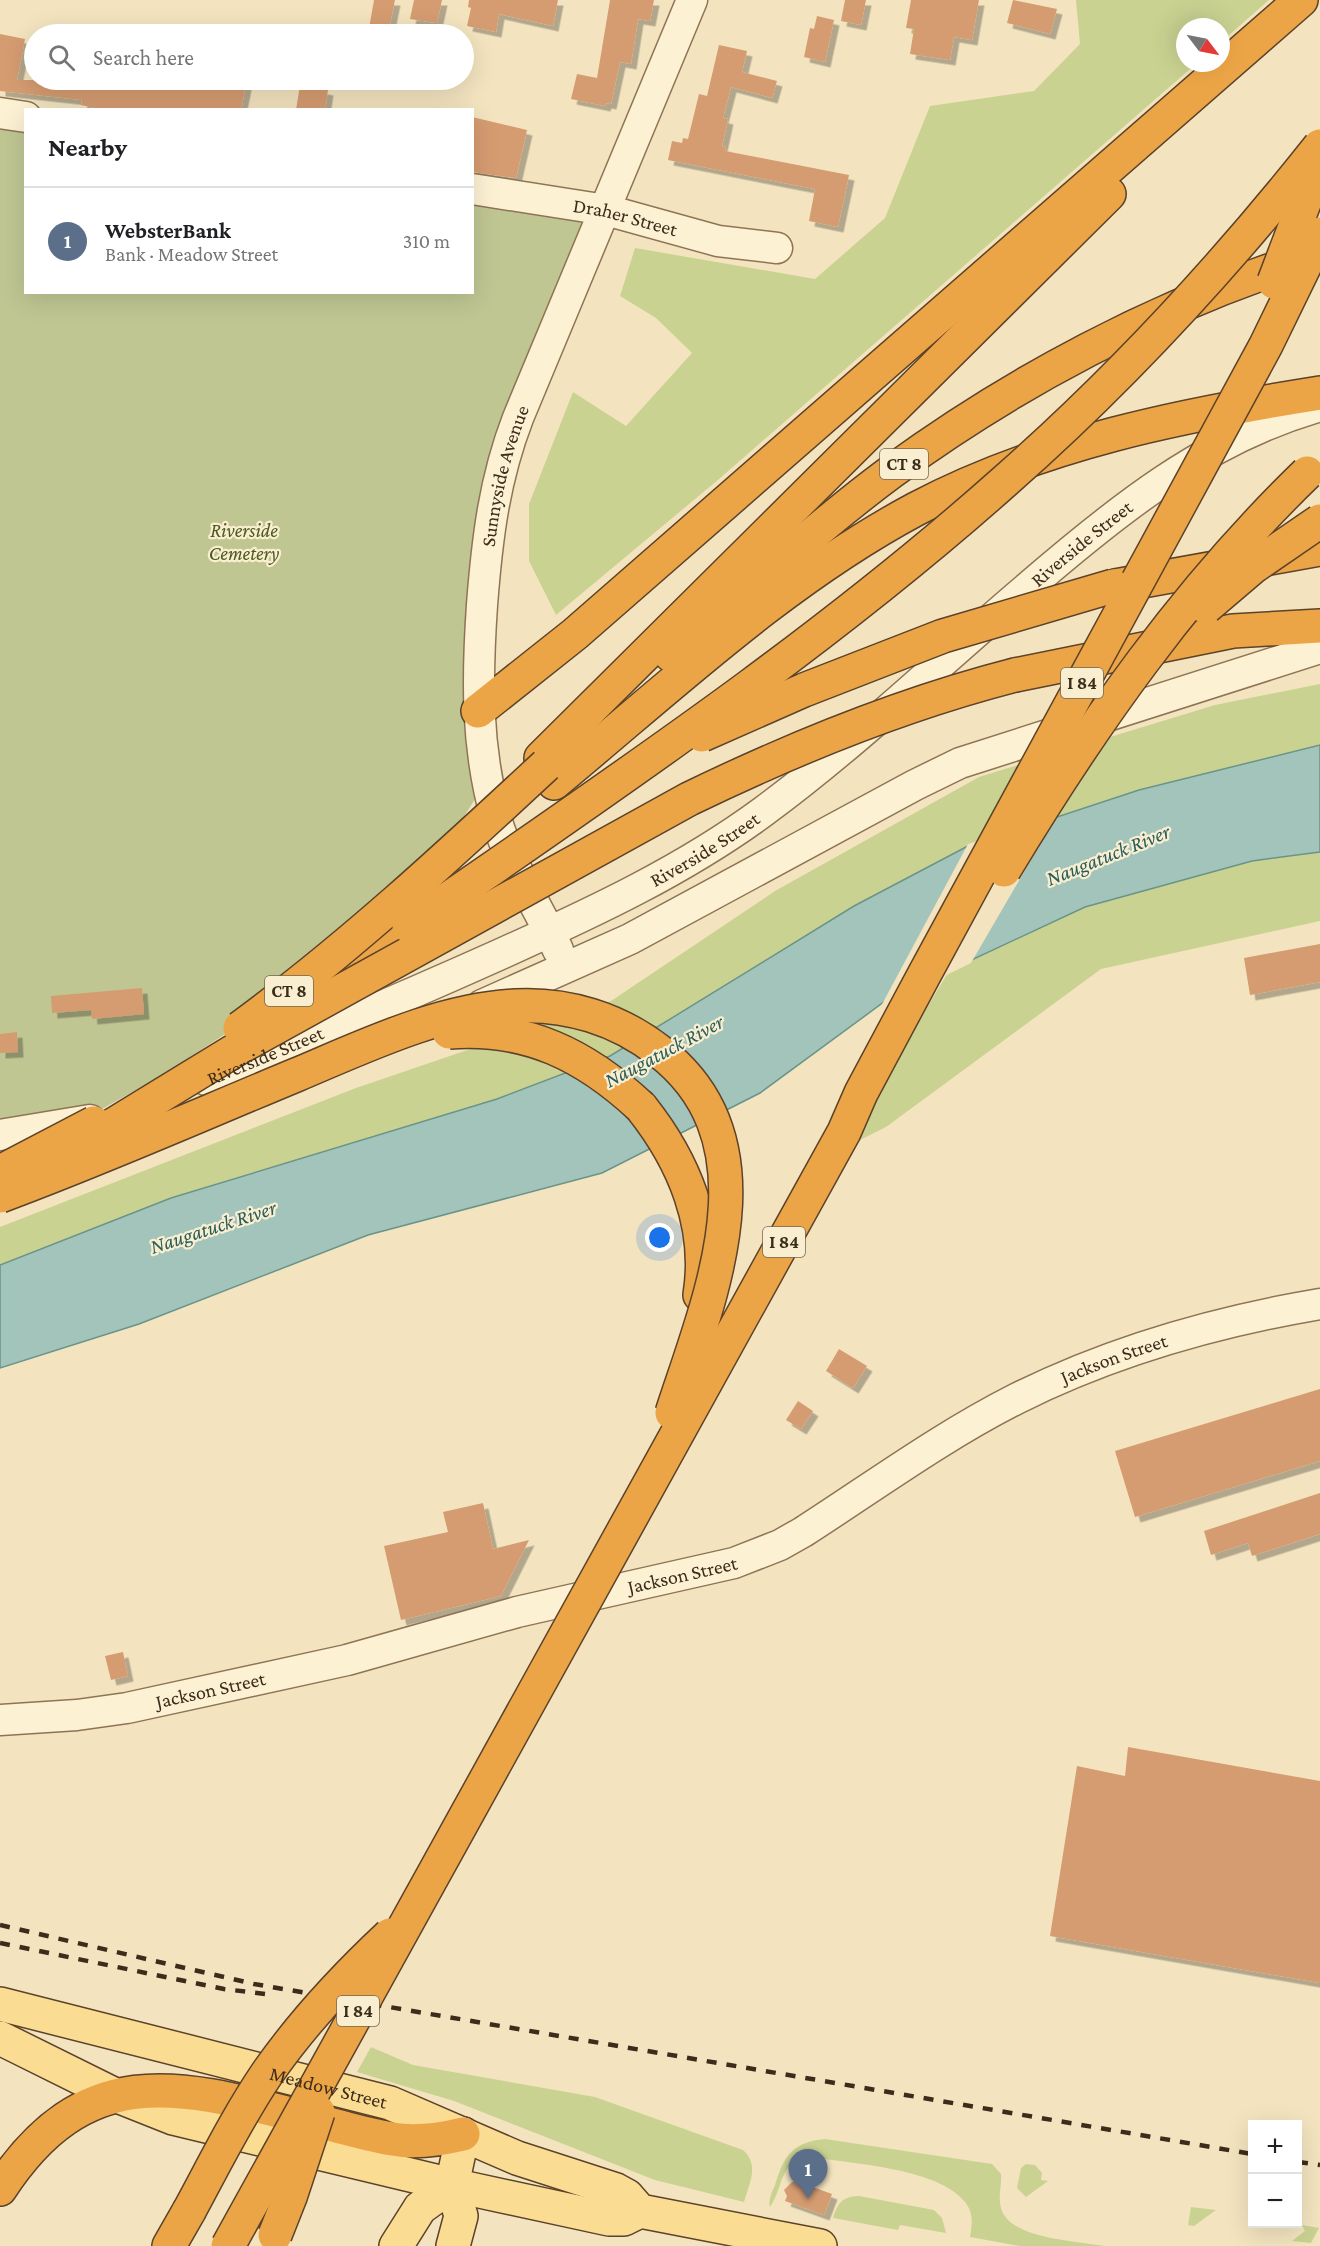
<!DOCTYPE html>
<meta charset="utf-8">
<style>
body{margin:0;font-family:"Crimson Pro",serif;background:#f6f6f6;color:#202124}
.controls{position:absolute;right:18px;bottom:18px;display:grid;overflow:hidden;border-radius:0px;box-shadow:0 6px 24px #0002}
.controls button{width:54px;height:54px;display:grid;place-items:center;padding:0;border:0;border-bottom:2px solid #e0e0e0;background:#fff;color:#202124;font:30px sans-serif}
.compass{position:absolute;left:1176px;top:18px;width:54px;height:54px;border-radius:50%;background:#fff;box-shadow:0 6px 24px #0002;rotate:122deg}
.you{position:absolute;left:660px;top:1238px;width:21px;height:21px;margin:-15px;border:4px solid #fff;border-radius:50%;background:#1a73e8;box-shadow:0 0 0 9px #1a73e833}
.badge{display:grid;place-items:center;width:39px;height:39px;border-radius:50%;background:#db2777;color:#fff;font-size:20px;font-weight:700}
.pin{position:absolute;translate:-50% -50px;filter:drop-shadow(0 2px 3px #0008)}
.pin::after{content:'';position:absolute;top:32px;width:21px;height:18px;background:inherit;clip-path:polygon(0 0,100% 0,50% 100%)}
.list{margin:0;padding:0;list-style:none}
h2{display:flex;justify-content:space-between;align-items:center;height:78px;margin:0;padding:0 24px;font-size:26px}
h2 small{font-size:20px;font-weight:400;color:#757577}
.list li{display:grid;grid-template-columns:39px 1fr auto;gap:18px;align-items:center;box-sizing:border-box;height:108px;padding:0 24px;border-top:2px solid #e0e0e0}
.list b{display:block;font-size:22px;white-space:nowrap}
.list p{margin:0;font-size:20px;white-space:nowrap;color:#757577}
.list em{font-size:20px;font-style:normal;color:#757577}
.icon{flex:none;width:33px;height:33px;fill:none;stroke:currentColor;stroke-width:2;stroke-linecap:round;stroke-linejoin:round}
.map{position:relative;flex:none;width:1320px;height:2246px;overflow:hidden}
.search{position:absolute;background:#fff;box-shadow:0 6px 24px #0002;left:24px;top:24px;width:450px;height:66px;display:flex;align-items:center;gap:15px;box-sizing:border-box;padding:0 21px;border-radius:33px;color:#757577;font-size:22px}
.panel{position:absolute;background:#fff;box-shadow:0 6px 24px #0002;left:24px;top:108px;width:450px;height:186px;border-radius:0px}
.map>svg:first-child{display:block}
</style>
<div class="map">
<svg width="1320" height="2246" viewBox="0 0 1320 2246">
<defs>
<filter id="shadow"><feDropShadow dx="5.5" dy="5.5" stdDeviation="0" flood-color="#0004"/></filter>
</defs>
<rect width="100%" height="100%" fill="#f3e4bf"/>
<!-- green -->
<g fill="#cad292">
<path d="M1076 0H1269L1221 42V27H1185V63H1197L719 479 556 615 529 561V504L573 392 626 426 692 353 656 318 620 296 635 248 815 279 885 218 930 106 1034 91 1080 44Z"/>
<path d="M1320 684V745L1139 790 966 847 854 906 610 1056 497 1099 163 1201 0 1265V1227L356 1088 611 1001 775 891 979 777 1215 705Z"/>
<path d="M1320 852V921L1101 969 886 1127 822 1159 867 1107 952 966 1085 907 1252 861Z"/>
<path d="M371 2047 413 2065 595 2097 743 2150C760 2165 749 2184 744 2202L655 2180 454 2101 357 2072Z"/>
<path d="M825 2139 992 2164 1001 2174C1002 2187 997 2197 1002 2211 1013 2239 1078 2241 1104 2246H1020L970 2237C972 2225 974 2213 965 2202 938 2168 853 2164 811 2157 779 2159 784 2187 770 2207 768 2200 772 2192 775 2185 784 2155 793 2142 825 2139Z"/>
<path d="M1026 2164 1035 2165 1042 2173 1041 2180 1048 2181 1026 2197 1017 2188 1021 2168Z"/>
<path d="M859 2196 934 2210 942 2218 946 2233 900 2225 898 2230 833 2218C838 2203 841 2197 859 2196Z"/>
<path d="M1191 2207 1216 2210 1194 2226 1188 2225Z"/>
<path d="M1302 2225 1319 2228 1311 2243 1292 2241 1305 2231Z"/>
</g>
<!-- cemetery -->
<path fill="#bfc692" d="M0 129 25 132 26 292H472L473 192 606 210 496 483 487 780 450 839 294 989 164 1074 56 1135H0Z"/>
<!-- water -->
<path fill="#a3c4bb" stroke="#699489" stroke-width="1.5" d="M1320 745V852L1252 861 1085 907 888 999 760 1093 602 1173 368 1235 139 1324 0 1368V1265L171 1198 497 1099 610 1056 854 906 966 847 1139 790Z"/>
<!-- pier -->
<path fill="#f3e4bf" d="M1056 817 971 963 880 1008 968 844Z"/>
<!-- building -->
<g fill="#d59c71" filter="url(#shadow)">
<path d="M374 0H395L388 34H368Z"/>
<path d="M414 0H442L437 23 410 19Z"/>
<path d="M469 0H558L553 26 499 14 496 32 467 26 471 8 468 7Z"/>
<path d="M610 0H654L650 21 638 19 631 64 620 62 611 104 606 103 605 106 571 99 577 74 597 78Z"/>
<path d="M845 0H866L861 25 841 21Z"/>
<path d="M911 0H979L972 40 954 37 950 60 910 54 914 29 906 28Z"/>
<path d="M1013 0 1057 9 1050 34 1007 23Z"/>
<path d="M817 16 834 20 825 62 804 57 810 28 814 29Z"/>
<path d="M0 34 25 39 17 80H247L241 110H105L81 105 82 100 0 91Z"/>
<path d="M719 45 747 51 742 72 777 81 772 98 731 87 723 118 728 119 722 146 726 147 725 151 849 175 838 227 809 221 815 189 668 160 672 141 682 143 683 138 688 139 699 94 707 96Z"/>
<path d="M300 85 328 90 325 110H296Z"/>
<path d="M472 117 527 130 516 178 472 172Z"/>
<path d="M1320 944V982L1250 995 1244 958Z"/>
<path d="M142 988 144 1014 92 1019 91 1010 52 1013 51 996Z"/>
<path d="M17 1032 18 1052 0 1053V1034Z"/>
<path d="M839 1349 867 1366 853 1388 826 1371Z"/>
<path d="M1320 1389V1461L1135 1517 1115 1451Z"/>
<path d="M798 1401 813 1411 801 1429 786 1420Z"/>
<path d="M1320 1493V1534L1252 1556 1248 1543 1211 1555 1204 1531Z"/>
<path d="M483 1503 493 1549 529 1540 501 1596 401 1620 384 1546 448 1532 443 1512Z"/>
<path d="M123 1652 128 1676 111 1680 105 1656Z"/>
<path d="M1128 1747 1320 1781V1983L1050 1936 1077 1766 1125 1776Z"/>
<path d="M792 2182H799L832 2194 824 2215 785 2201 787 2196 784 2190Z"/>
</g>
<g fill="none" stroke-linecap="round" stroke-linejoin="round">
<defs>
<g id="minor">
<path d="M0 113 26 117"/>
<path id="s1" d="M472 189 606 210 718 241 777 248"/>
<path id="s2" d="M558 950C538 906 509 864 496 818 476 747 477 678 482 605 487 540 494 480 518 418L692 0"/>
<path d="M482 1005 630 939 915 785 960 763 1320 648"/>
<path id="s3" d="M206 1080C306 1039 405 997 503 953 594 912 684 870 764 811 856 743 939 663 1026 589 1115 512 1205 439 1320 406"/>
<path d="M0 1135 90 1120"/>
<path id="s4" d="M0 1720 77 1715 127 1708 347 1660 517 1612 734 1563 780 1545 803 1532C873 1487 941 1437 1016 1399 1112 1351 1214 1322 1320 1304"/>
</g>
<g id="major">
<path id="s5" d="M0 2004 390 2103 517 2158 616 2190 627 2196 640 2211 820 2246"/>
<path d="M0 2038 115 2095 173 2118 452 2185 609 2219H624L640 2211"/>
<path d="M396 2246 420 2208 452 2185"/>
<path d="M453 2246 461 2216 452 2185 463 2134"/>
</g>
<g id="highway">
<path d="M1115 586 1320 549"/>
<path d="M671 655C745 595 814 529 891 472 1014 382 1156 307 1301 260"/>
<path d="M1015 675 1233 631 1320 626"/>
<path d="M478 711 575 634 1301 0"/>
<path d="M541 758 1109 194"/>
<path d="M554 783C670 687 783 580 916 509 1041 443 1182 415 1320 393"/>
<path d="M321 989 409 926"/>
<path d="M641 1107C684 1161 711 1226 700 1295"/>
<path d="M0 2189C92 2049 193 2090 329 2124 383 2138 406 2148 463 2134"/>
<path d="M169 2246 189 2211"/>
</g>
</defs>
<!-- minor casing -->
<use href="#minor" stroke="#8e7455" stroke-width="33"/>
<!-- major casing -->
<use href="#major" stroke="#5b422a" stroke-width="36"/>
<!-- highway casing -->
<use href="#highway" stroke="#5b422a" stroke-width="36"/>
<!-- minor -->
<use href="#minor" stroke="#fdf1d4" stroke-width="30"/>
<!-- major -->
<use href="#major" stroke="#fbdc93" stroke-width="33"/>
<!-- highway -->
<use href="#highway" stroke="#eca546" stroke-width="33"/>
<!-- rail -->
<g stroke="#3c2c1b" stroke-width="4.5" stroke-dasharray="10 10" stroke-linecap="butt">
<path d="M0 1925 254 1984 1252 2154"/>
<path d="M0 1943 224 1989 265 1994"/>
<path d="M1298 2162 1320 2165"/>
</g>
<defs>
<g id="highway-bridge">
<path d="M1274 282 1320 161"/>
<path d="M1206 607 1253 567 1320 521"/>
<path d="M702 735 804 690 943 636 1113 586"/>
<path d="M1004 870C1090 727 1186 590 1307 473"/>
<path d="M409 926C612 785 820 646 1005 481 1121 379 1224 267 1320 146"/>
<path d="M240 1028C349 948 447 857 546 765"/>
<path d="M449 1032C527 1026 585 1055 641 1107"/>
<path d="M77 1147 242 1046 689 799C794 748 902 704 1015 675"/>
<path d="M0 1172 94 1123"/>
<path d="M0 1196C100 1159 197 1116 296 1075 365 1046 439 1010 515 1006 567 1003 618 1019 659 1051 778 1142 709 1299 672 1413"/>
<path d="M189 2211C214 2165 237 2118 266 2075 302 2023 344 1978 390 1935"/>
<path d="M275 2235 290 2197 318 2112"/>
<path d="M228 2246 844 1132 861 1093 924 975 1266 345 1320 234"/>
</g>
</defs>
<!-- highway-bridge casing -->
<use href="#highway-bridge" stroke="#5b422a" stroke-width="36" stroke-linecap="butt"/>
<!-- highway-bridge -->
<use href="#highway-bridge" stroke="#eca546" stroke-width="33"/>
</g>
<g text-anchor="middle" stroke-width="4.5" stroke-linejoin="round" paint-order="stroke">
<!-- shield labels -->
<g fill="#f9eed0" stroke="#756651" stroke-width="1.5">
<rect x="880" y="449" width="48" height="30" rx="4.5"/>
<rect x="1061" y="668" width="42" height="30" rx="4.5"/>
<rect x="265" y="976" width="48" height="30" rx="4.5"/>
<rect x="763" y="1227" width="42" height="30" rx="4.5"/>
<rect x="337" y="1996" width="42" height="30" rx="4.5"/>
</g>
<g font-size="18" font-weight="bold" fill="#3c2c1b">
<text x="904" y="470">CT 8</text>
<text x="1082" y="689">I 84</text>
<text x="289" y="997">CT 8</text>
<text x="784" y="1248">I 84</text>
<text x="358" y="2017">I 84</text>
</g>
<!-- street labels -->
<g font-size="20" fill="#3c2c1b" stroke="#f9eed0">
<text dy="7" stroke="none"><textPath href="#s1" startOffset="156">Draher Street</textPath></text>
<text dy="7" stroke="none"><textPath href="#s2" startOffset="492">Sunnyside Avenue</textPath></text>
<text dy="7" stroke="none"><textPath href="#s3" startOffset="1036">Riverside Street</textPath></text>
<text dy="7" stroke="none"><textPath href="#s3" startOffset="550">Riverside Street</textPath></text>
<text dy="7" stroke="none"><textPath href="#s3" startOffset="64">Riverside Street</textPath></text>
<text dy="7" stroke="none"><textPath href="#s4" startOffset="1185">Jackson Street</textPath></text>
<text dy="7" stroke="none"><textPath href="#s4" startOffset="699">Jackson Street</textPath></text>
<text dy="7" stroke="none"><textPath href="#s4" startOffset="213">Jackson Street</textPath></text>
<text dy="7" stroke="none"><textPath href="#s5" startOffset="339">Meadow Street</textPath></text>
</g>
<!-- park labels -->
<g font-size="20" font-style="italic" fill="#4b5b20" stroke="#f9eed0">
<text x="244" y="537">Riverside<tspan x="244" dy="23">Cemetery</tspan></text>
</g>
<!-- water labels -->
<g font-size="21" font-style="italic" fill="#295d5b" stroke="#f9eed0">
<text transform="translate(1108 855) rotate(-22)" y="7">Naugatuck River</text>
<text transform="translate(664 1051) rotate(-28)" y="7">Naugatuck River</text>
<text transform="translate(213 1227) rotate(-18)" y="7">Naugatuck River</text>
</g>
</g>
</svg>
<div class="controls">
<button>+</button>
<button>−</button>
</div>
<svg class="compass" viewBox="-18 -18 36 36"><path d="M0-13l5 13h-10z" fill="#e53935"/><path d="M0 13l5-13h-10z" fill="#757577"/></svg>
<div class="you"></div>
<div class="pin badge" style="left:808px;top:2199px;background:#5c6f8a">1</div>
<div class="search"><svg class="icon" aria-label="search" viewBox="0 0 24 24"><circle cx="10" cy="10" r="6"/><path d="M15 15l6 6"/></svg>Search here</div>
<section class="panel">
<h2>Nearby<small></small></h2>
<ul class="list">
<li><span class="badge" style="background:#5c6f8a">1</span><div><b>WebsterBank</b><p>Bank · Meadow Street</p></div><em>310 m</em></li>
</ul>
</section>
</div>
